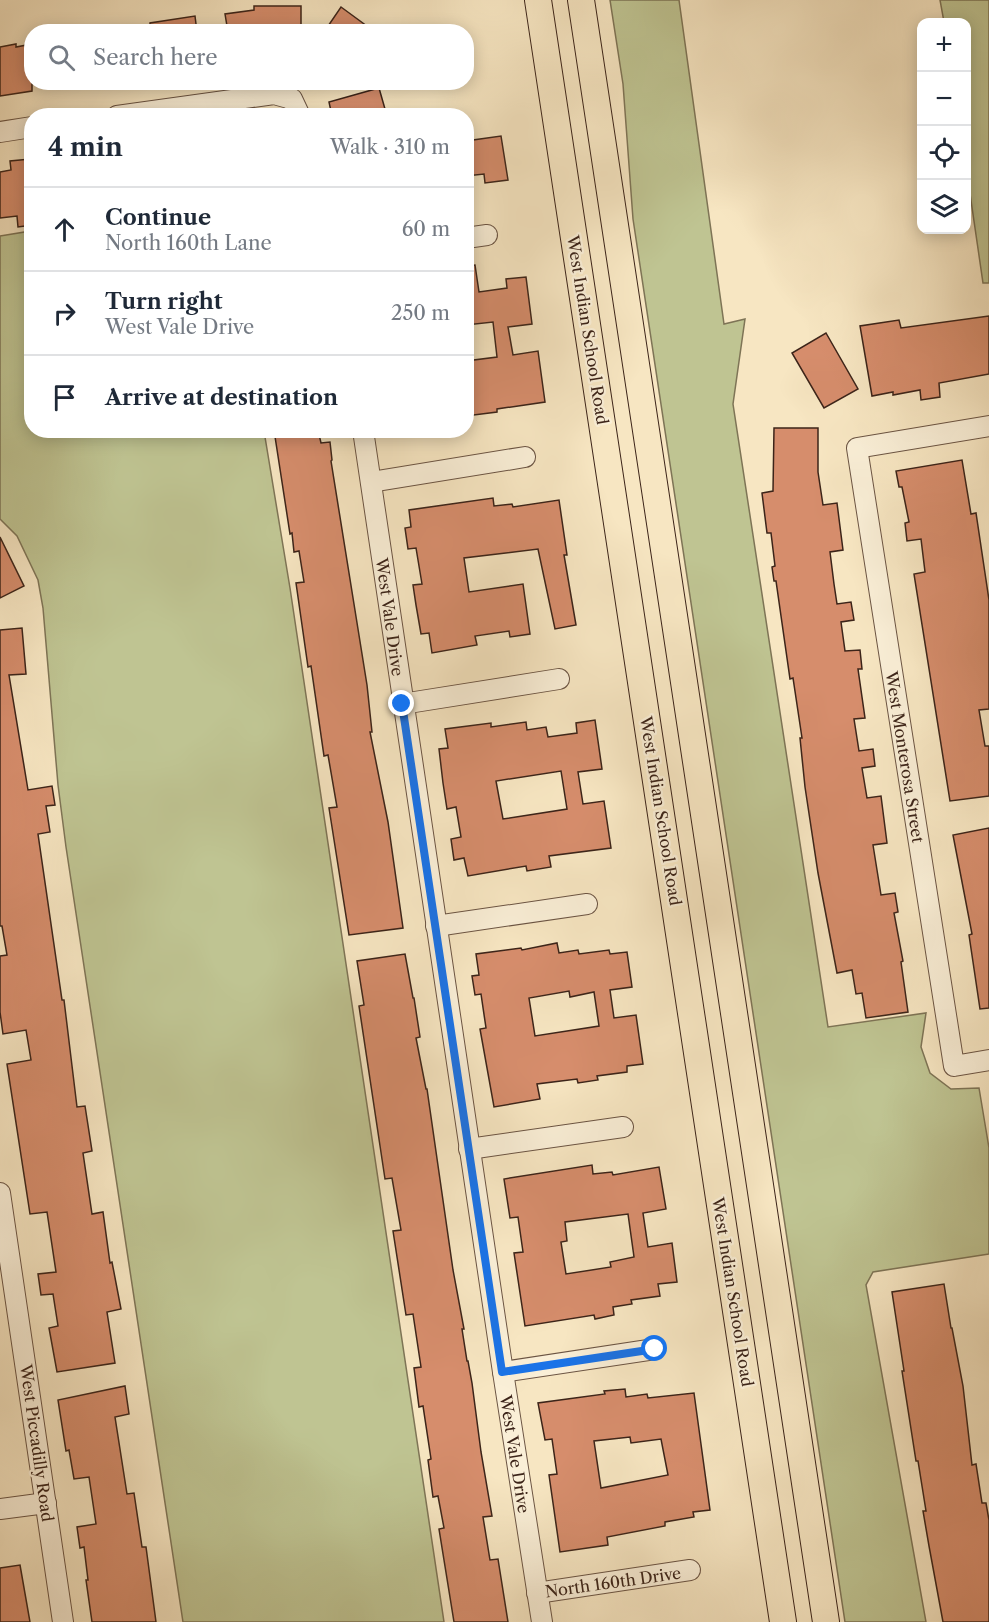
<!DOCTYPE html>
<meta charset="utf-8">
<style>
body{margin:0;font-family:"Libre Caslon Text",serif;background:#f6f6f7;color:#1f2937}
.controls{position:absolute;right:18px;top:18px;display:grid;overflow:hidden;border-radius:12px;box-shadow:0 3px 15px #0003}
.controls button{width:54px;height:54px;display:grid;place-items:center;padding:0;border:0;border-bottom:2px solid #e0e1e3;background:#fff;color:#1f2937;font:30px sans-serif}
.stop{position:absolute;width:18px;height:18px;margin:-14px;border:4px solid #1a73e8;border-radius:50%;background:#fff}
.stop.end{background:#1a73e8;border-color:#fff;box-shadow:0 2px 6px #0008}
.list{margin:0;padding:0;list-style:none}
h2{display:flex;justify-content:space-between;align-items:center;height:78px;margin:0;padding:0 24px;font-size:26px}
h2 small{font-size:20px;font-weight:400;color:#747a83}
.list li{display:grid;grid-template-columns:39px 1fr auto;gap:18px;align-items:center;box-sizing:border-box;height:84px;padding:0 24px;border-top:2px solid #e0e1e3}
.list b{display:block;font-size:22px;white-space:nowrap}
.list p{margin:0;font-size:20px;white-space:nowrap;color:#747a83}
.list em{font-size:20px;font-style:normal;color:#747a83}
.icon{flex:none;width:33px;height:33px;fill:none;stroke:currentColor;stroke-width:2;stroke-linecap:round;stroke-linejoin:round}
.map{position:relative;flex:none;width:989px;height:1622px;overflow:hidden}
.search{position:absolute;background:#fff;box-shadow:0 3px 15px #0003;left:24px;top:24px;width:450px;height:66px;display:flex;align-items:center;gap:15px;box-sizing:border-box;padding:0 21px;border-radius:24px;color:#747a83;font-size:22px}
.panel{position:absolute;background:#fff;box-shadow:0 3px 15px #0003;left:24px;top:108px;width:450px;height:330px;border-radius:24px}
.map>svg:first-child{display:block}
</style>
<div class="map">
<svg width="989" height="1622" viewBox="0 0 989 1622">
<rect width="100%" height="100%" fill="#f7e6c2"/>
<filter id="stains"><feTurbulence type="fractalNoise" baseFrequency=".00333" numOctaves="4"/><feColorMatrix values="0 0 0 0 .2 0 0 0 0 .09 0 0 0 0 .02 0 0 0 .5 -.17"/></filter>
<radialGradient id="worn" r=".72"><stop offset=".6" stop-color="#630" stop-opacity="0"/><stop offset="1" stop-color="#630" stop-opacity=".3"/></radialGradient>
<!-- green -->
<g fill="#bfc492" stroke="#7e7456" stroke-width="1.5">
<path d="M610 0H679L724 324 745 319 733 404 828 1027 926 1013 921 1047 930 1073 951 1089 979 1088 989 1148V1254L873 1272 866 1285 926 1622H845L633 219 623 84Z"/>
<path d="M940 0H989V283H983L967 173 966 22H944Z"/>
<path d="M31 231 32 430 264 431 290 588 444 1622H183L66 847 58 785 43 608 38 580 17 536 0 519V236Z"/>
</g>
<!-- building -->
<g fill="#d68d6c" stroke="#3c2419" stroke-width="1.5" fill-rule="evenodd">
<path d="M254 6H301V32H228L225 14 254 10Z"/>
<path d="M341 7 375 32H324Z"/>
<path d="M195 16 197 32H150V23Z"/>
<path d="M16 44V47L32 44V91L0 96V47Z"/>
<path d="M379 88 387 116H332L329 102Z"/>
<path d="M501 136 508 180 485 183 484 174 466 176V141Z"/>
<path d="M30 159 32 225 18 227 17 216 0 218V172L11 170 10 161Z"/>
<path d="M475 265 479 292 507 288 506 279 526 277 532 324 508 327 513 355 538 351 545 402 497 409V412L466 416V361L497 357 493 322 466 325V266Z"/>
<path d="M989 316V374L939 383 940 397 921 400 920 390 893 395V392L872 396 860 326 899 320 901 328Z"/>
<path d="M826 333 858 389 824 408 792 353Z"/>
<path d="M774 428H818V472L823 505 837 503 843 550 830 552 834 584 837 604 851 602 854 620 841 622 845 651 860 650 862 669H858L865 718 854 719 859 751 873 749 875 766 862 768 867 798 881 796 887 843 873 845 881 895 895 893 898 912 894 913 903 961 901 962 908 1012 866 1018 862 993 856 994 852 970 837 973 818 873 805 787 800 738H802L793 678 790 679 776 581H774L772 567 775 566 771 533H767L762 493 773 491Z"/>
<path d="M274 430H318L321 443 330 442 332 460 331 461 367 685 372 732H370L388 822 403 928 349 935 329 808 337 807 328 755 324 756 311 666 308 667 296 583 304 582 299 551 294 552 292 533 290 534Z"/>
<path d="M962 460 971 514 976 513 989 600V709L979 710 985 746H989V796L950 801 914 574 925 572 921 539 907 541 905 523 909 522 902 487H899L896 471Z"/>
<path d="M493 498 494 506 512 504 513 507 559 500 567 555H564L576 625 555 629 538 549 464 558 469 592 523 584 530 634 510 637 509 631 475 636 477 645 432 653 429 633 421 634 416 605 413 585 422 584 416 548 408 549 405 528 411 527 409 510Z"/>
<path d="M0 537 24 586 0 598Z"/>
<path d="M22 628 26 674 9 675 28 790 52 786 55 805 46 806 50 832 38 834 62 1000H64L77 1107 85 1106 92 1151 83 1153 92 1214 103 1212 110 1263 112 1262 121 1309 107 1312 115 1363 57 1372 49 1328 58 1326 53 1294 41 1295 38 1274 56 1272 47 1212 30 1214 7 1064 31 1060 26 1030 3 1034 0 1012V956L7 955 2 926H0V630Z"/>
<path d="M595 720 602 769 578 772 583 804 604 801 611 848 549 856 551 867 527 871 526 866 468 876 464 858 454 860 451 839 461 837 456 807 447 809 443 783 439 749 448 748 445 729 491 723V727L526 722 527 730 546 727 548 737 577 733 576 723ZM561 771 567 809 503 819 496 781Z"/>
<path d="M989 828V1008L980 1009 969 935 972 934 953 835Z"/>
<path d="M557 943 559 953 578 950 579 954 609 950 610 954 627 952 632 987 610 990 614 1018 636 1015 643 1064 627 1066V1072L597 1076 598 1080 578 1083 577 1079 537 1084 540 1099 494 1107 480 1029 486 1028 481 994 475 995 472 976 479 975 476 954 521 948 522 950ZM569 991 570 997 594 992 599 1026 535 1036 529 998Z"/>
<path d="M405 954 413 998H414L420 1037 416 1038 426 1089H427L453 1270 464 1329H462L467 1361H468L472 1383 481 1452 492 1516 483 1517 490 1560 498 1559 508 1622H454L439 1529 444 1528 438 1496 433 1497 428 1460 431 1459 423 1406 419 1407 414 1368 421 1367 413 1314 406 1315 393 1231 401 1230 392 1178 385 1179 359 1006 364 1005 357 961Z"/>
<path d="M592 1165 593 1174 612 1172 613 1175 659 1167 666 1209 643 1213 648 1247 672 1243 677 1282 658 1284 660 1296 631 1300 632 1304 613 1307 614 1315 595 1319 594 1315 525 1326 514 1253 523 1252 518 1217 510 1218 504 1179ZM628 1214 634 1257 610 1262 611 1267 566 1274 561 1242 567 1241 565 1222Z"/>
<path d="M944 1284 951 1328H952L963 1386 972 1465 976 1464 982 1503H986L989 1520V1622H943L929 1546 923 1511H926L918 1461H916L902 1371H904L892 1292Z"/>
<path d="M125 1386 129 1414 115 1417 127 1494 134 1493 142 1547H146L156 1622H92L86 1580H88L84 1547 80 1548 77 1527 96 1524 89 1477 74 1479 69 1450 66 1451 58 1400Z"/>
<path d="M625 1389 626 1397 647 1394 648 1398 694 1393 710 1510 693 1512 694 1517 665 1522V1526L607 1537 608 1545 560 1552 549 1475 557 1474 552 1439 545 1440 538 1403 605 1394 604 1391ZM630 1437 631 1443 661 1439 668 1475 601 1488 594 1441Z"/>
<path d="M20 1565 30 1622H0V1568Z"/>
</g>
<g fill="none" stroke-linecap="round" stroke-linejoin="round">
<defs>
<g id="minor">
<path d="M117 116 274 94 292 99 300 116"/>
<path d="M0 132 32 127"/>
<path d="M466 238 487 235"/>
<path d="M989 426 857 448 954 1066 989 1060"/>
<path d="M363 430 503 1372 542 1622"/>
<path d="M371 482 525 457"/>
<path d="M402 704 559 679"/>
<path d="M436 926 587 904"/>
<path d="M469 1149 623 1127"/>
<path d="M0 1193 63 1622"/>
<path d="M503 1372 655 1349"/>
<path d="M0 1509 46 1503"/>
<path d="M537 1593 690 1570"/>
</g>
<g id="major">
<path d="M538 0 783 1622"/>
<path d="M581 0 826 1622"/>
</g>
</defs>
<!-- minor casing -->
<use href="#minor" stroke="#6b5443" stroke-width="22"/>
<!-- major casing -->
<use href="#major" stroke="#3c2419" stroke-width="28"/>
<!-- minor -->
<use href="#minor" stroke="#faefd7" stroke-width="20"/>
<!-- major -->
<use href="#major" stroke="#f7e6c2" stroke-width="26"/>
</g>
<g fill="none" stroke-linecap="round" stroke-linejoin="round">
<!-- route -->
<path stroke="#1a73e8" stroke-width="8" d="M402 704 502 1372 655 1349"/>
</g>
<g text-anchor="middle" stroke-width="4.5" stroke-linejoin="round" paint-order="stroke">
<!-- street labels -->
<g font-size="16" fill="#3c2419" stroke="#faefd7">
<text transform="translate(588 330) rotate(81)" y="6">West Indian School Road</text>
<text transform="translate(390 617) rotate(82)" y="6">West Vale Drive</text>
<text transform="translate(905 757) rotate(81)" y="6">West Monterosa Street</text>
<text transform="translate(661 811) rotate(81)" y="6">West Indian School Road</text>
<text transform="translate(733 1292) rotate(81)" y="6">West Indian School Road</text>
<text transform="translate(37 1443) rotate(82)" y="6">West Piccadilly Road</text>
<text transform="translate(515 1454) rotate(81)" y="6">West Vale Drive</text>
<text transform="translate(613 1582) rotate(-8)" y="6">North 160th Drive</text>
</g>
</g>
<rect width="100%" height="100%" filter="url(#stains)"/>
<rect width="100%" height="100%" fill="url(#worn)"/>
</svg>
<div class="controls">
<button>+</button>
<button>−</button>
<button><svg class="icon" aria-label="locate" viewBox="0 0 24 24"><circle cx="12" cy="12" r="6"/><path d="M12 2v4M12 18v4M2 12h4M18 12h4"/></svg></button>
<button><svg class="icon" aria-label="layers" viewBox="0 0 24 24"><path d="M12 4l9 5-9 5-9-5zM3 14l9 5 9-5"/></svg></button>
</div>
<div class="stop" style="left:655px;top:1349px"></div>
<div class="stop end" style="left:402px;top:704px"></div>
<div class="search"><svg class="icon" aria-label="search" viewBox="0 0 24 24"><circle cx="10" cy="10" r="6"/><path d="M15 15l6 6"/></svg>Search here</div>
<section class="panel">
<h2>4 min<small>Walk · 310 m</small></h2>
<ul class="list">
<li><svg class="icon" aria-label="ahead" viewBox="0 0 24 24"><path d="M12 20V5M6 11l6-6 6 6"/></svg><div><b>Continue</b><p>North 160th Lane</p></div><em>60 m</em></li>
<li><svg class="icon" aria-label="right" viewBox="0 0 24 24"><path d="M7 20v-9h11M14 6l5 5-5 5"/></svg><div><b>Turn right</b><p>West Vale Drive</p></div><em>250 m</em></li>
<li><svg class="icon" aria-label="arrive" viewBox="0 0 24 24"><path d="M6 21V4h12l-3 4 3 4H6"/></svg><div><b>Arrive at destination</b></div></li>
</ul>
</section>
</div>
